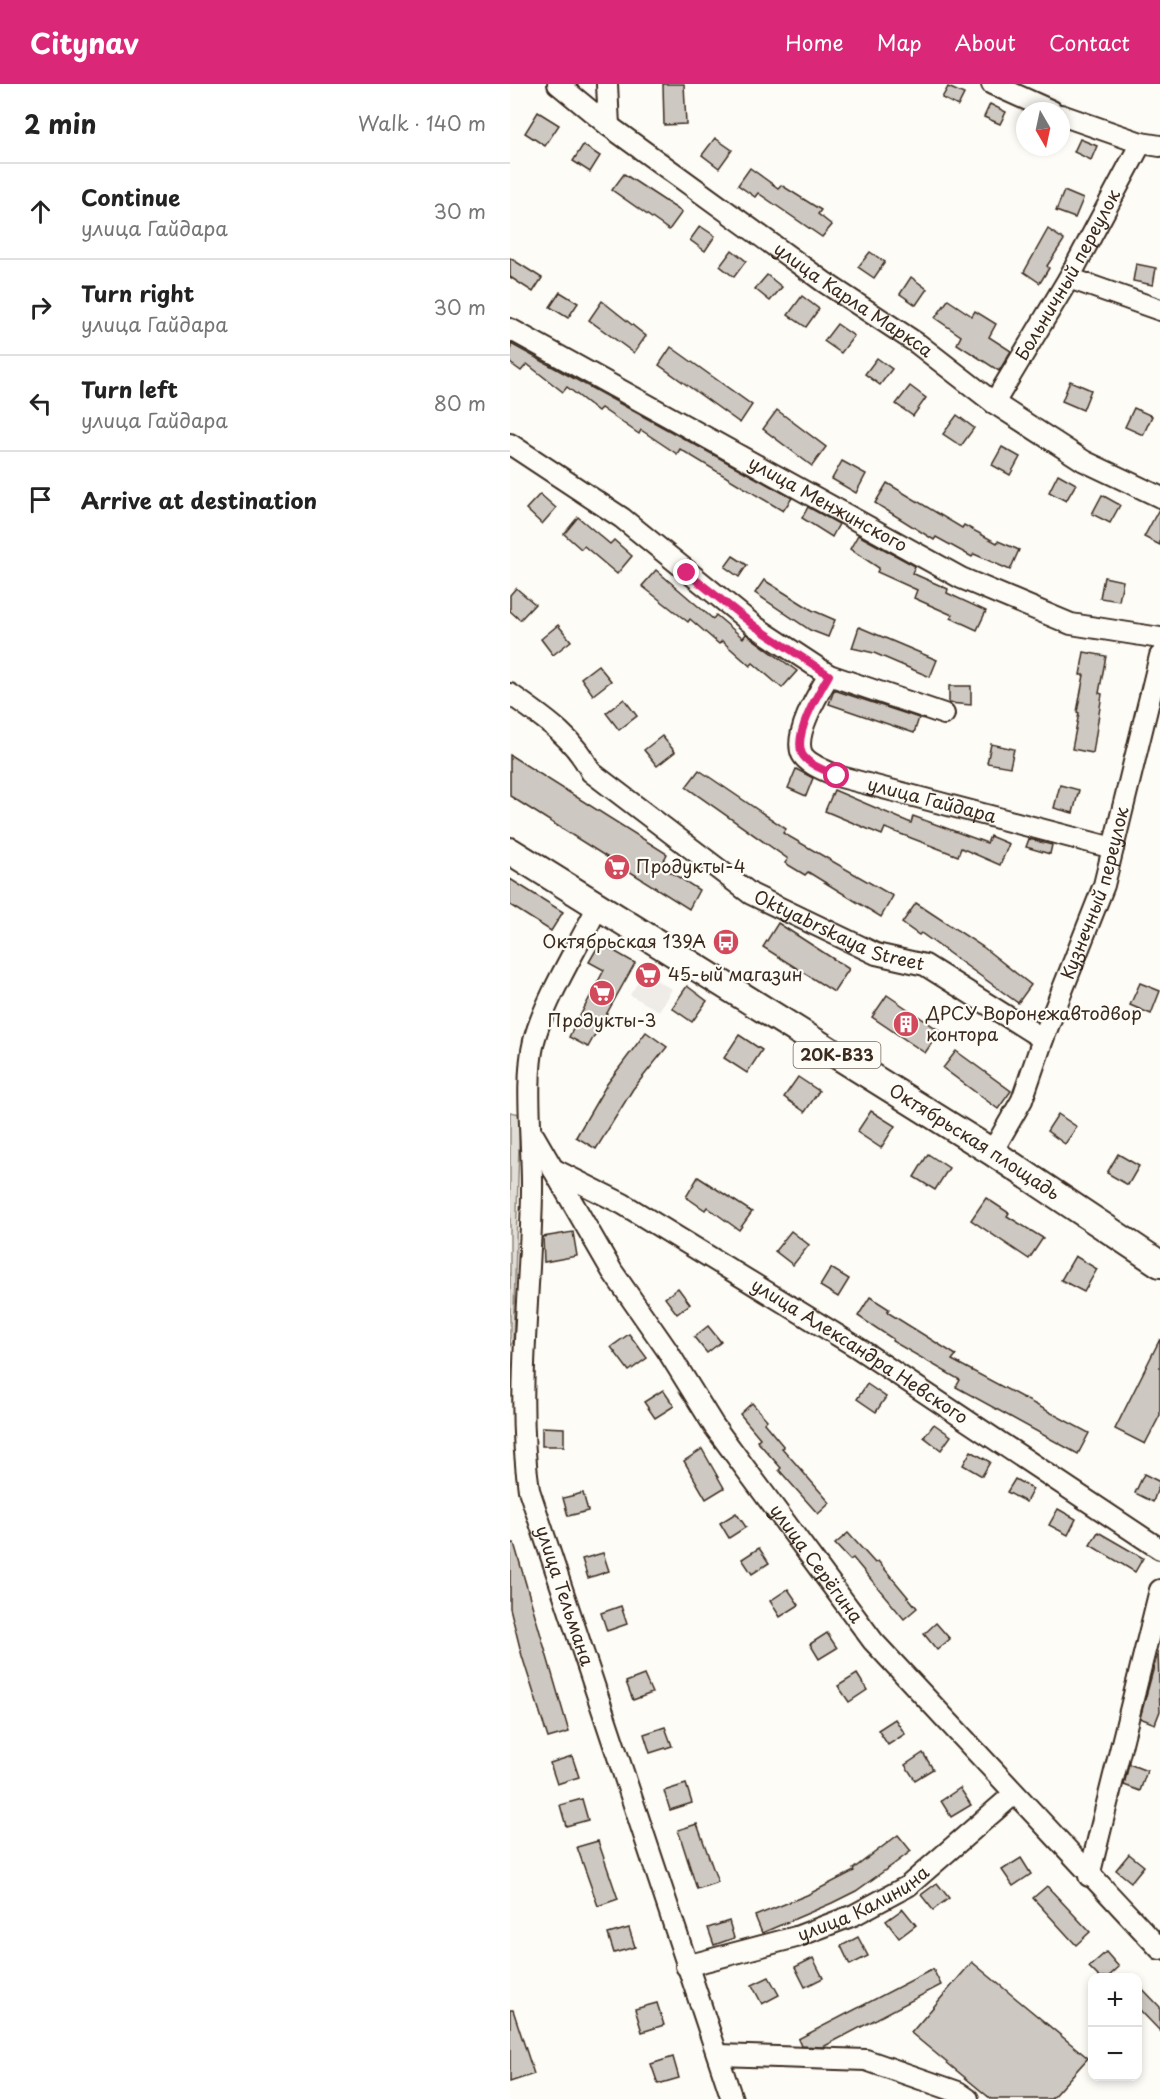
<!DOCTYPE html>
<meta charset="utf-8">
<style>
body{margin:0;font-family:"Playpen Sans",sans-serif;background:#f2f2f2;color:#222}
.controls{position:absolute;right:18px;bottom:18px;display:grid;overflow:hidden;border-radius:12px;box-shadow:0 3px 9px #0003}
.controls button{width:54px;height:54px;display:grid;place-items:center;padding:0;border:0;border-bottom:2px solid #e0e0e0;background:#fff;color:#222;font:30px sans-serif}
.compass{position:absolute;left:506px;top:18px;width:54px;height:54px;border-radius:50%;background:#fff;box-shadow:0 3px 9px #0003;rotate:171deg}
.stop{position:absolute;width:18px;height:18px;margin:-14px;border:4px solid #db2777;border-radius:50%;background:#fff}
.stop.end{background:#db2777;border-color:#fff;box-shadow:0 2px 6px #0008}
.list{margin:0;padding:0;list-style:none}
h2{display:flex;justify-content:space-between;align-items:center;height:78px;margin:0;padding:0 24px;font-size:26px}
h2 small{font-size:20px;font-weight:400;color:#767676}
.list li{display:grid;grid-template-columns:39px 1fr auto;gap:18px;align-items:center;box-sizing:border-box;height:96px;padding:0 24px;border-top:2px solid #e0e0e0}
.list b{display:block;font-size:22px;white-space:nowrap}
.list p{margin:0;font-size:20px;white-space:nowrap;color:#767676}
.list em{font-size:20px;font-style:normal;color:#767676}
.icon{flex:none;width:33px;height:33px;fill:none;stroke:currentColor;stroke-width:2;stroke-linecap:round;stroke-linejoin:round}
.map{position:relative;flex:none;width:650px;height:2015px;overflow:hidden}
header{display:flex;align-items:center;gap:36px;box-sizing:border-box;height:84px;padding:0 30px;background:#db2777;color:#fff}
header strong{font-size:28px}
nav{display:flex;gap:33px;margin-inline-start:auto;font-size:21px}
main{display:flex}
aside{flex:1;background:#fff}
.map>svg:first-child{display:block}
</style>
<header>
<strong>Citynav</strong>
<nav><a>Home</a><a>Map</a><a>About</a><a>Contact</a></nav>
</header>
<main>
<aside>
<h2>2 min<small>Walk · 140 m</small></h2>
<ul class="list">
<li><svg class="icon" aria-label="ahead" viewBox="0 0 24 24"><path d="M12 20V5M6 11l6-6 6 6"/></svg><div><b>Continue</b><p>улица Гайдара</p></div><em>30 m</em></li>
<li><svg class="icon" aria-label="right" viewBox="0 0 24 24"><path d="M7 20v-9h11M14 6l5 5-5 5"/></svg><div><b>Turn right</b><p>улица Гайдара</p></div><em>30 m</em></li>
<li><svg class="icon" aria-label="left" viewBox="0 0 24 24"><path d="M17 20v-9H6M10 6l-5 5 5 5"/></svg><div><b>Turn left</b><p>улица Гайдара</p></div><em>80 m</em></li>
<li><svg class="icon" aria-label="arrive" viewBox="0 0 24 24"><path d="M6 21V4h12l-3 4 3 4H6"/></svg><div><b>Arrive at destination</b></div></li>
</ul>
</aside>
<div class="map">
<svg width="650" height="2015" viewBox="0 0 650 2015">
<rect width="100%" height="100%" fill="#fdfcf7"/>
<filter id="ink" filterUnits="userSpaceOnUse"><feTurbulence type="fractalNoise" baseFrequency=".0167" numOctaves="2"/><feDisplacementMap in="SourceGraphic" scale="12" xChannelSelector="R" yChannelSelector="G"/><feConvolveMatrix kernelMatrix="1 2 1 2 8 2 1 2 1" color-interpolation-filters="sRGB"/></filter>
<g filter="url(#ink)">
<!-- built -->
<path fill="#efece7" d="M133 889 162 905 149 927 120 911Z"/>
<!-- green -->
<path fill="#e1ded7" stroke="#8e847a" stroke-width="1.5" d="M0 1028 10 1030 3 1258 0 1263Z"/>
<!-- building -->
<g fill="#cdc8c2" stroke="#3b2a1e" stroke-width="1.5">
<path d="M153 0H174L176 40 154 41Z"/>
<path d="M438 3 454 10 448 22 432 14Z"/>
<path d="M480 20 496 28 490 40 474 33Z"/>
<path d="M28 28 49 41 35 62 15 49Z"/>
<path d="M205 54 222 66 209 84 192 71Z"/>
<path d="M570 55 587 62 581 76 564 68Z"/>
<path d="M73 61 90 72 80 88 63 77Z"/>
<path d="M240 84 268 104 271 101 311 126 308 130 322 141 312 153 248 109 245 113 228 101Z"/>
<path d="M114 90 172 128 159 146 102 106Z"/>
<path d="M554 107 573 115 565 134 546 127Z"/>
<path d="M190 142 205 152 195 167 180 156Z"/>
<path d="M538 145 554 156 537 182 539 184 530 199 514 188Z"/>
<path d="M222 166 236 177 224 193 210 182Z"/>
<path d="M360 168 375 178 364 194 348 183Z"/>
<path d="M0 174 32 194 23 208 0 193Z"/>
<path d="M626 180 646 184 643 201 623 197Z"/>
<path d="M257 191 272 203 260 217 245 205Z"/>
<path d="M401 193 417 205 406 221 390 210Z"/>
<path d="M50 208 68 219 58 234 40 223Z"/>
<path d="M292 212 309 225 296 243 278 231Z"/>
<path d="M438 216 462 232 465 227 486 240 479 253 501 267 489 287 447 260 451 252 425 234Z"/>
<path d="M92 217 136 252 124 269 79 236Z"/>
<path d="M327 240 344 252 331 269 314 257Z"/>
<path d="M1 260 282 414 273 427 170 365 167 370 131 346 129 350 91 324 88 327 57 303 53 308 17 280 11 287 0 279Z"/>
<path d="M161 263 242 321 230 339 149 281Z"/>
<path d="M367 274 382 285 370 301 355 290Z"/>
<path d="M560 297 581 306 573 326 552 317Z"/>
<path d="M400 302 416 314 403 332 386 320Z"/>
<path d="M624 324 642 332 633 351 615 343Z"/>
<path d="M267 326 316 363 302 382 253 345Z"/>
<path d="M447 331 464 344 451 362 433 350Z"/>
<path d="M492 363 510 373 500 391 482 381Z"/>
<path d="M332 377 356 390 346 409 322 395Z"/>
<path d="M548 390 566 400 556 417 539 408Z"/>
<path d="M377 399 452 444 454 441 487 459 488 457 509 466 500 486 464 470 462 473 426 453 424 456 365 419Z"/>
<path d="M30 410 46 424 32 440 16 425Z"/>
<path d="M592 411 610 421 600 439 582 430Z"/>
<path d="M298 423 329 440 322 453 292 434Z"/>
<path d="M649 425H650V461L634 453Z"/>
<path d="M68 433 100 460 104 456 122 472 107 490 74 462 71 465 54 450Z"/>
<path d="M348 451 405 482 402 489 438 505 437 509 476 527 467 546 441 534 442 531 404 514 407 506 367 488 369 484 340 465Z"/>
<path d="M223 472 237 481 229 493 215 483Z"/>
<path d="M146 486 203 535 206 531 233 554 236 550 287 587 272 604 243 579 240 582 212 557 209 560 180 535 178 538 132 502Z"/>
<path d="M594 493 613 497 609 517 590 514Z"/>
<path d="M254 496 302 526 325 536 318 553 300 546 245 509Z"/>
<path d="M6 504 25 520 10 536 0 527V511Z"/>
<path d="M48 541 61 557 43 571 31 555Z"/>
<path d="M349 543 427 576 420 593 364 569 342 564Z"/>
<path d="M574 568 596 572 589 609 592 610 583 669 562 665 569 629 567 628 574 591H570Z"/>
<path d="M88 581 101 597 83 611 71 594Z"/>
<path d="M439 602H461V621L439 619Z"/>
<path d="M324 606 409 634 404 649 319 620Z"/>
<path d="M114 615 127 632 109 646 96 629Z"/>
<path d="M152 652 165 668 147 682 134 666Z"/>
<path d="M481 660 504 665 500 683 477 679Z"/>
<path d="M0 671 157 770 151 782 189 806 179 825 0 712Z"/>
<path d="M286 685 303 694 296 712 278 704Z"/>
<path d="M189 686 276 745 273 749 383 812 371 833 298 788 295 791 275 779 278 775 176 703Z"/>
<path d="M550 701 569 706 563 729 544 724Z"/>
<path d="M324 706 401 739 403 732 477 759 480 752 499 760 490 781 451 764 448 772 375 744 372 751 315 727Z"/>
<path d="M519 755 542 761 540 770 516 763Z"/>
<path d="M0 795 53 828 41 847 0 821Z"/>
<path d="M406 819 473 863 521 901 508 919 411 849 409 851 392 839Z"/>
<path d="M268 839 339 885 324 908 253 863Z"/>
<path d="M90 859 125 879 78 963 59 953 94 886 79 878Z"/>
<path d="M630 899 650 907 641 930 620 921Z"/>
<path d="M177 902 197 917 182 938 162 924Z"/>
<path d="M377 911 430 947 415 969 362 933Z"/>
<path d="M136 948 157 963 123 1005 86 1065 66 1053 97 1000Z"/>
<path d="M229 951 252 966 237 989 214 974Z"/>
<path d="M446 967 501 1007 488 1025 433 984Z"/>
<path d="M288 993 309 1007 295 1028 274 1013Z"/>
<path d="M361 1027 385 1042 371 1064 347 1048Z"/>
<path d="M548 1030 567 1043 555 1060 537 1047Z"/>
<path d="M418 1070 439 1084 425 1106 404 1093Z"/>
<path d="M608 1070 629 1082 618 1101 597 1089Z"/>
<path d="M188 1093 242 1128 229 1146 197 1123 195 1126 176 1113Z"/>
<path d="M476 1114 499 1129 497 1132 533 1154 519 1175 461 1136Z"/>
<path d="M281 1147 299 1161 283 1181 265 1167Z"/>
<path d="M63 1148 67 1172 34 1178 33 1153Z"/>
<path d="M565 1172 587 1185 574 1208 551 1196Z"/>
<path d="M321 1184 339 1195 328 1213 310 1202Z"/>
<path d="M168 1204 180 1220 167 1230 155 1214Z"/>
<path d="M360 1213 379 1225 377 1228 446 1271 442 1276 579 1349 568 1370 446 1303 450 1296 382 1257 383 1255 348 1232Z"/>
<path d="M198 1242 211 1258 197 1269 184 1253Z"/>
<path d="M119 1250 137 1274 119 1287 101 1263Z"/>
<path d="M650 1255V1331L635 1360 605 1345Z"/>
<path d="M357 1300 376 1313 366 1328 347 1315Z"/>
<path d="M153 1306 164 1322 145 1334 134 1318Z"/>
<path d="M242 1319 257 1336 254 1339 274 1363 272 1364 320 1419 308 1430 269 1386 271 1384 247 1357 250 1354 230 1330Z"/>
<path d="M424 1340 441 1352 431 1366 414 1353Z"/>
<path d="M32 1343 54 1344V1362H32Z"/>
<path d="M192 1365 214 1404 196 1415 174 1377Z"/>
<path d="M461 1367 480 1378 472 1392 453 1381Z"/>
<path d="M634 1390 650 1398 643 1418 625 1409Z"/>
<path d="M505 1395 523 1405 516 1418 497 1408Z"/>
<path d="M73 1409 78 1427 58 1432 53 1414Z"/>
<path d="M548 1425 566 1435 558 1451 539 1441Z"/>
<path d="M226 1429 236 1443 219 1454 210 1439Z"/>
<path d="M588 1448 633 1474 625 1488 580 1461Z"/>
<path d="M338 1449 365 1479 368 1477 407 1524 394 1535 343 1474 340 1476 325 1460Z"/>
<path d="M4 1459 59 1648 38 1654 12 1572 0 1524V1460Z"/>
<path d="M249 1464 259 1479 242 1490 232 1475Z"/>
<path d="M93 1469 99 1487 78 1494 72 1475Z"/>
<path d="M278 1505 289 1521 270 1533 260 1517Z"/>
<path d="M111 1522 117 1540 97 1547 91 1529Z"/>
<path d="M426 1539 440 1555 427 1566 414 1550Z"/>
<path d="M317 1549 327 1564 309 1575 300 1560Z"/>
<path d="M648 1568 650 1627 645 1640 630 1634Z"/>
<path d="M347 1590 357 1606 339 1618 328 1602Z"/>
<path d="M134 1591 142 1609 123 1616 116 1598Z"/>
<path d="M385 1635 395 1650 378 1661 368 1646Z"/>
<path d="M155 1643 162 1662 140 1669 134 1650Z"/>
<path d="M413 1669 423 1685 405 1696 395 1681Z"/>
<path d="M62 1672 69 1693 47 1700 40 1679Z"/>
<path d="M619 1680 637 1687 630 1707 614 1701Z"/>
<path d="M176 1700 182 1719 160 1726 154 1707Z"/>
<path d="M450 1704 461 1721 441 1733 431 1717Z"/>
<path d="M72 1715 78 1736 56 1742 50 1721Z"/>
<path d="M187 1740 208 1798 187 1805 168 1746Z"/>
<path d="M388 1751 401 1767 384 1780 346 1807 322 1819 252 1849 245 1832 297 1811 344 1787 343 1785Z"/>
<path d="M88 1757 108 1815 88 1822 67 1763Z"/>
<path d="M619 1770 634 1782 621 1798 606 1786Z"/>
<path d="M511 1774 521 1790 503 1802 492 1786Z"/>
<path d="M427 1799 439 1814 423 1826 411 1811Z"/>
<path d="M537 1802 580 1848 566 1861 523 1814Z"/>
<path d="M393 1825 406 1841 389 1854 376 1837Z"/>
<path d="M219 1837 224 1854 204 1861 198 1844Z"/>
<path d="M119 1844 125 1863 104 1869 98 1850Z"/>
<path d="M348 1853 358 1872 340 1881 331 1862Z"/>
<path d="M596 1868 609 1883 598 1893H589L579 1883Z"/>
<path d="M303 1874 313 1894 295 1903 285 1883Z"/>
<path d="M462 1878 578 1974 541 2015H481L401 1949Z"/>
<path d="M423 1885 431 1901 313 1963 291 1962 288 1955Z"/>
<path d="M259 1893 269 1911 252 1920 242 1901Z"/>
<path d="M627 1899 650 1923V1947L627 1923Z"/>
<path d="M147 1919 154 1941 132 1948 125 1925Z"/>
<path d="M0 1926H3L24 1990 0 1998Z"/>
<path d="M163 1973 169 1994 148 2000 141 1980Z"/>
</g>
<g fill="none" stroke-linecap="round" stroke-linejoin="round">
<defs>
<g id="minor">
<path id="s1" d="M48 0 99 42 314 198 408 260 484 319 574 377 650 413"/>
<path d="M97 0 99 42"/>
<path d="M482 0 542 27"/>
<path d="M551 31 631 59 650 62"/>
<path d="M559 194 650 226"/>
<path id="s2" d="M0 245 451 494 561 540 650 554"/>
<path id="s3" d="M484 319 559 194 631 59"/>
<path id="s4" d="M0 360 112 434 246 543 319 591C309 608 283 650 292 670 298 681 317 687 327 692L603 764"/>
<path d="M319 591 434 630"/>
<path id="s5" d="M0 610C31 632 64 653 81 688L241 810 366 870 415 881 533 955"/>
<path id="s6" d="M88 822C69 861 34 917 24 957 14 997 23 1064 22 1107 21 1203 5 1312 19 1406L222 2015"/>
<path id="s7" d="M24 1052 102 1187 157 1266 204 1342 363 1557 650 1865"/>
<path id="s8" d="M482 1068 512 1016 533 955 594 801 650 572"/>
<path id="s9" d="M43 1085 113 1120 345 1262 650 1465"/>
<path d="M579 1792 650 1506"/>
<path id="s10" d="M176 1882 286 1853 344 1831 398 1802 504 1710"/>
<path d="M209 1971 356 1976 448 2008 458 2015"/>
</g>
<g id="major">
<path id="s11" d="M0 767 482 1068 650 1180"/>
</g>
</defs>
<!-- minor casing -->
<use href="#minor" stroke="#3b2a1e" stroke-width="24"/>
<!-- major casing -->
<use href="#major" stroke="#3b2a1e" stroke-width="30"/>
<!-- minor -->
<use href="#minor" stroke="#fdfcf7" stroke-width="20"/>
<!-- major -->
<use href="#major" stroke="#fdfcf7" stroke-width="26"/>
</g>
</g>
<g fill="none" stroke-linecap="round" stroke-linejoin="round" filter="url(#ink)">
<!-- route -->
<path stroke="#db2777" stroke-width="8" d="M177 489 246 543 319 591C309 608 283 650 292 670 298 681 317 687 327 692"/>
</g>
<!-- icons -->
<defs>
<symbol id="supermarket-disc" viewBox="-11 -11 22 22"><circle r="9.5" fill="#d1495b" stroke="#fdfcf7"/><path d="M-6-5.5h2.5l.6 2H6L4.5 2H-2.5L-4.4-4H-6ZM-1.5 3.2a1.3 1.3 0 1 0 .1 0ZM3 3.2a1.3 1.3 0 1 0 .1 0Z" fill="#fff"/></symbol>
<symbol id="bus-disc" viewBox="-11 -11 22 22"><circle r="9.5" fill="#d1495b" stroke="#fdfcf7"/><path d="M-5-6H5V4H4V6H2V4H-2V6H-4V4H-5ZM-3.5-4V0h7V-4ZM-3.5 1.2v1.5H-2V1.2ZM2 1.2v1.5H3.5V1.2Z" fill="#fff"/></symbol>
<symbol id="building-disc" viewBox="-11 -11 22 22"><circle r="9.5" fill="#d1495b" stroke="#fdfcf7"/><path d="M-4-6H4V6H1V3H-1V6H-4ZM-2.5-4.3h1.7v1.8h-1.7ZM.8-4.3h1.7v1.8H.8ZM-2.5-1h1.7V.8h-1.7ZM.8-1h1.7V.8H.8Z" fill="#fff"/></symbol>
</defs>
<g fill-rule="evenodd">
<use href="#supermarket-disc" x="92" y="768" width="30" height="30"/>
<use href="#bus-disc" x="201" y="843" width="30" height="30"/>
<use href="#supermarket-disc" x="123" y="876" width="30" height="30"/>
<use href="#supermarket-disc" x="77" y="894" width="30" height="30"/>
<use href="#building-disc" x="381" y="925" width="30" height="30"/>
</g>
<g text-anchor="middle" stroke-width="4.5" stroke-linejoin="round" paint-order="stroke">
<!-- shield labels -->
<rect fill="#fdfcf7" stroke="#75695f" stroke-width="1.5" x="283.5" y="958" width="87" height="26" rx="4.5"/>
<g font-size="16" font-weight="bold" fill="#3b2a1e">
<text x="327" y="977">20К-В33</text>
</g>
<!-- street labels -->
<g font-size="18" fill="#3b2a1e" stroke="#fdfcf7">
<text dy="6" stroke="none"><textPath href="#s3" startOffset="148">Больничный переулок</textPath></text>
<text dy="6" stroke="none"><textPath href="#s1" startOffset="366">улица Карла Маркса</textPath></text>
<text dy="6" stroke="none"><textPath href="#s2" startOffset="363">улица Менжинского</textPath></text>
<text dy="6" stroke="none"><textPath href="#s4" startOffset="620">улица Гайдара</textPath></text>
<text dy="6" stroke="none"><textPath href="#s8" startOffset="280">Кузнечный переулок</textPath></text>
<text dy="6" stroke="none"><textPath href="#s5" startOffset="411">Oktyabrskaya Street</textPath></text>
<text dy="6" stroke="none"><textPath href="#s11" startOffset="548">Октябрьская площадь</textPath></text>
<text dy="6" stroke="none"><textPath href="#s9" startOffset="357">улица Александра Невского</textPath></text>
<text dy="6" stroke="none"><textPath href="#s7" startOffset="513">улица Серёгина</textPath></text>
<text dy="6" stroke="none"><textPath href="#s6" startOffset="711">улица Тельмана</textPath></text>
<text dy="6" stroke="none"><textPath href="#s10" startOffset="189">улица Калинина</textPath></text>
</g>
<!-- poi labels -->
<g font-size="18" fill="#3b2a1e" stroke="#fdfcf7" text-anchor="start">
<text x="126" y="789">Продукты-4</text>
<text x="196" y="864" text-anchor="end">Октябрьская 139А</text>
<text x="158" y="897">45-ый магазин</text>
<text x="416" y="936">ДРСУ Воронежавтодвор<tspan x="416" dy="21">контора</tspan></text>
<text x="92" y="943" text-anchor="middle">Продукты-3</text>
</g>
</g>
</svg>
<div class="controls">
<button>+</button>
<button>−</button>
</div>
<svg class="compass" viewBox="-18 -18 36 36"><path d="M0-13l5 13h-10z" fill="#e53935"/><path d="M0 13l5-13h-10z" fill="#767676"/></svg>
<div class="stop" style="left:327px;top:692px"></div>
<div class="stop end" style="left:177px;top:489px"></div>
</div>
</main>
